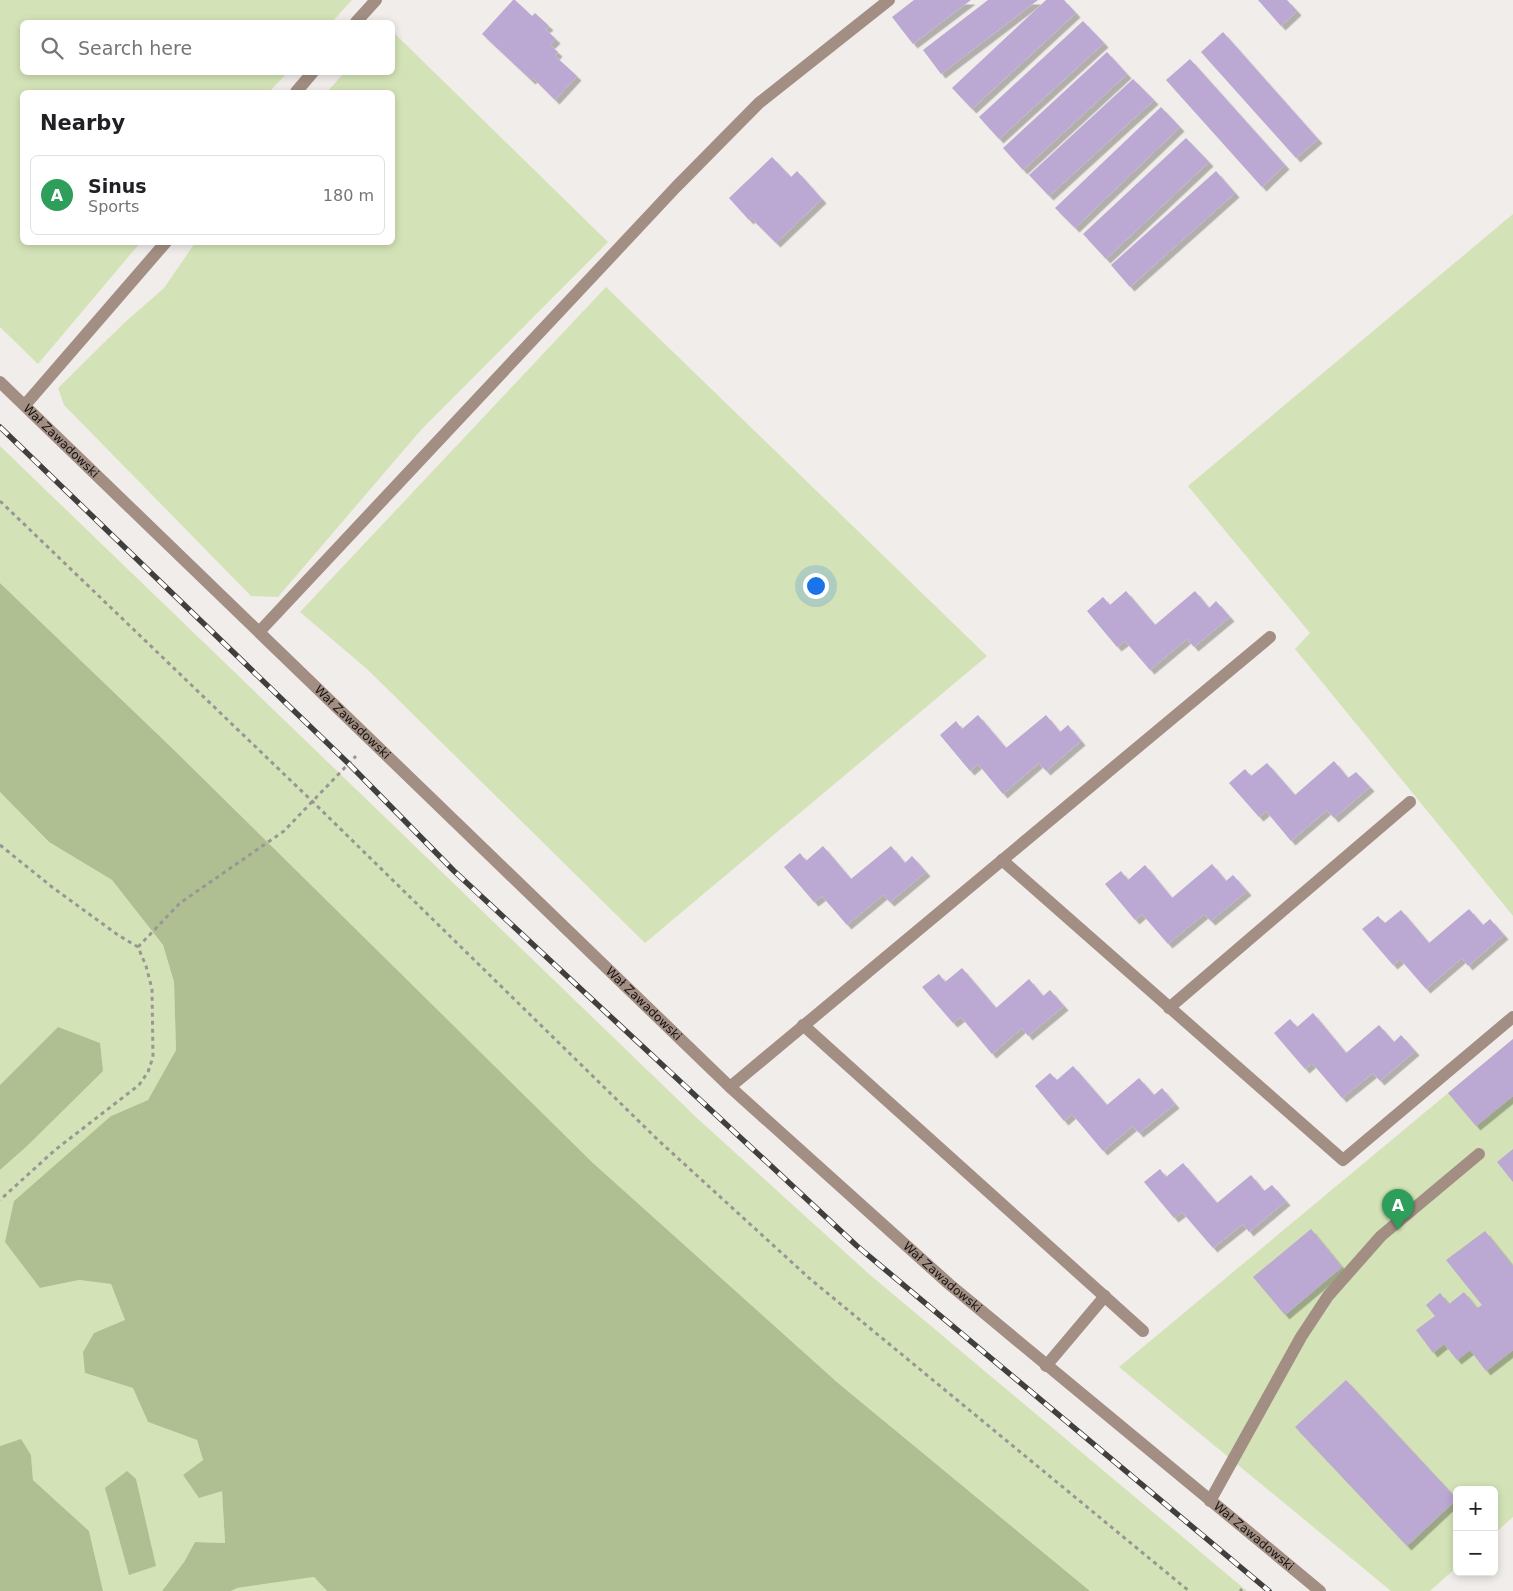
<!DOCTYPE html>
<meta charset="utf-8">
<style>
body{margin:0;font-family:"DejaVu Sans",sans-serif;background:#f6f6f6;color:#202124}
.controls{position:absolute;right:15px;bottom:15px;display:grid;overflow:hidden;border-radius:8px;box-shadow:0 2px 8px #0003}
.controls button{width:45px;height:45px;display:grid;place-items:center;padding:0;border:0;border-bottom:1px solid #e0e0e0;background:#fff;color:#202124;font:25px sans-serif}
.you{position:absolute;left:815px;top:585px;width:18px;height:18px;margin:-12px;border:4px solid #fff;border-radius:50%;background:#1a73e8;box-shadow:0 0 0 8px #1a73e833}
.badge{display:grid;place-items:center;width:32px;height:32px;border-radius:50%;background:#111827;color:#fff;font-size:16px;font-weight:700}
.pin{position:absolute;translate:-50% -41px;filter:drop-shadow(0 1px 2px #0008)}
.pin::after{content:'';position:absolute;top:26px;width:18px;height:15px;background:inherit;clip-path:polygon(0 0,100% 0,50% 100%)}
.list{margin:0;padding:0;list-style:none}
h2{display:flex;justify-content:space-between;align-items:center;height:65px;margin:0;padding:0 20px;font-size:21px}
h2 small{font-size:16px;font-weight:400;color:#757577}
.list li{display:grid;grid-template-columns:32px 1fr auto;gap:15px;align-items:center;box-sizing:border-box;height:80px;margin:0 10px 10px;padding:0 10px;border:1px solid #e0e0e0;border-radius:8px}
.list b{display:block;font-size:19px;white-space:nowrap}
.list p{margin:0;font-size:16px;white-space:nowrap;color:#757577}
.list em{font-size:16px;font-style:normal;color:#757577}
.icon{flex:none;width:28px;height:28px;fill:none;stroke:currentColor;stroke-width:2;stroke-linecap:round;stroke-linejoin:round}
.map{position:relative;flex:none;width:1513px;height:1591px;overflow:hidden}
.search{position:absolute;background:#fff;box-shadow:0 2px 8px #0003;left:20px;top:20px;width:375px;height:55px;display:flex;align-items:center;gap:12px;box-sizing:border-box;padding:0 18px;border-radius:8px;color:#757577;font-size:19px}
.panel{position:absolute;background:#fff;box-shadow:0 2px 8px #0003;left:20px;top:90px;width:375px;height:155px;border-radius:8px}
.map>svg:first-child{display:block}
</style>
<div class="map">
<svg width="1513" height="1591" viewBox="0 0 1513 1591">
<defs>
<filter id="shadow"><feDropShadow dx="4.5" dy="4.5" stdDeviation="0" flood-color="#0004"/></filter>
</defs>
<rect width="100%" height="100%" fill="#f1edea"/>
<!-- green -->
<g fill="#d4e3b7">
<path d="M0 0H352L332 22H22V72L287 73 269 92H22V242L140 243 38 364 0 327Z"/>
<path d="M393 32 608 242 421 430 278 597 251 596 64 405 58 388 123 324 164 288 195 243 392 242V92H327L344 73 392 72Z"/>
<path d="M1513 214V916L1295 649 1310 633 1188 486Z"/>
<path d="M606 287 987 656 645 943 367 669 300 612Z"/>
<path d="M0 446 698 1119 869 1274 1247 1591H1090L838 1383 593 1163 173 749 0 583Z"/>
<path d="M0 792 49 842 112 880 163 945 174 982 176 1050 148 1100 111 1116 40 1288 79 1280 111 1284 125 1320 85 1373 134 1388 148 1422 197 1440 203 1460 183 1475 222 1491 225 1543 195 1542 184 1562 162 1591H103L89 1531 33 1480 31 1455 21 1440 0 1446V1170L26 1147 58 1027 0 1085Z"/>
<path d="M1513 1039V1517L1494 1534V1490H1457V1567L1430 1591H1391L1119 1367Z"/>
<path d="M314 1577 327 1591H231L237 1588Z"/>
</g>
<!-- forest -->
<g fill="#b0bf92">
<path d="M0 583 173 749 593 1163 838 1383 1090 1591H327L314 1577 237 1588 231 1591H162L184 1562 195 1542 225 1543 222 1491 199 1498 183 1475 203 1460 197 1440 148 1422 133 1388 85 1373 83 1352 94 1333 125 1320 111 1284 79 1280 40 1288 5 1242 14 1201 111 1116 148 1100 176 1050 174 982 163 945 112 880 49 842 0 792Z"/>
<path d="M58 1027 100 1043 103 1071 26 1147 0 1170V1085Z"/>
<path d="M21 1439 31 1455 33 1480 89 1531 103 1591H0V1446Z"/>
<path d="M127 1471 136 1479 156 1566 129 1575 105 1488Z"/>
</g>
<!-- building -->
<g fill="#bba8d3" filter="url(#shadow)">
<path d="M513 0H515L532 16 535 13 549 26 545 29 556 39 550 45 558 52 555 56 577 76 555 100 533 78 531 80 482 34Z"/>
<path d="M914 0H971L913 44 892 17Z"/>
<path d="M988 0H1038L941 74 923 50Z"/>
<path d="M1046 0H1064L1076 13 972 109 952 88Z"/>
<path d="M1258 0H1287L1297 11 1281 26Z"/>
<path d="M1083 21 1104 43 999 139 979 117Z"/>
<path d="M1223 32 1318 139 1296 158 1201 52Z"/>
<path d="M1107 52 1127 74 1023 170 1003 148Z"/>
<path d="M1190 59 1285 165 1262 187 1166 80Z"/>
<path d="M1133 79 1154 100 1049 196 1029 175Z"/>
<path d="M1161 107 1180 127 1075 228 1055 208Z"/>
<path d="M1186 138 1209 162 1106 259 1083 234Z"/>
<path d="M772 157 791 177 797 171 822 199 776 243 751 218 749 220 729 198Z"/>
<path d="M1216 171 1235 193 1130 287 1111 265Z"/>
<path d="M1126 591 1155 625 1195 591 1209 608 1216 601 1230 617 1194 647 1187 639 1150 670 1125 641 1117 647 1087 611 1103 597 1110 605Z"/>
<path d="M978 715 1006 748 1046 715 1060 732 1068 725 1081 741 1046 771 1039 763 1003 794 978 764 970 771 940 735 956 721 962 729Z"/>
<path d="M1334 761 1348 778 1356 772 1370 787 1334 818 1327 810 1291 841 1266 811 1259 817 1229 783 1245 769 1251 776 1267 763 1295 795Z"/>
<path d="M823 846 851 879 891 846 905 863 912 856 926 872 890 902 883 895 847 925 822 896 814 902 784 867 800 853 806 861Z"/>
<path d="M1212 864 1226 881 1233 875 1247 891 1211 921 1204 914 1168 944 1142 914 1135 920 1105 884 1121 871 1128 880 1145 865 1172 898Z"/>
<path d="M1469 909 1483 925 1490 919 1504 935 1468 966 1462 958 1426 989 1400 959 1393 965 1362 929 1378 916 1385 923 1401 910 1429 943Z"/>
<path d="M962 968 996 1008 1029 979 1043 996 1050 990 1064 1006 1028 1036 1022 1028 992 1054 961 1017 953 1023 922 987 939 974 945 982Z"/>
<path d="M1313 1013 1346 1053 1379 1025 1394 1042 1401 1035 1415 1051 1380 1081 1373 1073 1342 1098 1312 1063 1305 1069 1274 1033 1290 1019 1297 1027Z"/>
<path d="M1513 1039V1096L1476 1126 1448 1093Z"/>
<path d="M1073 1066 1107 1105 1139 1078 1154 1095 1162 1088 1175 1104 1139 1133 1133 1126 1103 1151 1072 1114 1064 1121 1035 1086 1050 1073 1057 1080Z"/>
<path d="M1513 1149V1182L1497 1162Z"/>
<path d="M1183 1163 1217 1203 1251 1175 1264 1191 1272 1185 1286 1201 1249 1232 1243 1224 1213 1248 1182 1212 1174 1218 1144 1182 1160 1169 1166 1177Z"/>
<path d="M1311 1229 1342 1267 1285 1315 1253 1277Z"/>
<path d="M1485 1231 1513 1266V1350L1486 1371 1470 1350 1457 1360 1444 1344 1433 1353 1416 1330 1435 1316 1426 1305 1440 1293 1449 1304 1464 1292 1477 1308 1482 1305 1446 1260Z"/>
<path d="M1346 1380 1457 1499 1407 1546 1295 1427Z"/>
</g>
<g fill="none" stroke-linecap="round" stroke-linejoin="round">
<!-- path -->
<g stroke="#999694" stroke-width="3" stroke-dasharray="4 4" stroke-linecap="butt">
<path d="M0 501 313 802 658 1140 809 1278 1189 1591"/>
<path d="M0 845 52 887 118 935 138 947 146 966 152 989 153 1057 148 1072 139 1085 55 1150 0 1200"/>
<path d="M138 947 180 903 284 831 356 756"/>
<path d="M1240 1591 1242 1589"/>
</g>
<!-- service -->
<g stroke="#a28e83" stroke-width="12">
<path d="M1002 860 1343 1160 1513 1017"/>
<path d="M1169 1008 1410 802"/>
<path d="M803 1025 1143 1331"/>
<path d="M730 1087 1270 637"/>
<path d="M1046 1366 1105 1296"/>
<path d="M1210 1501 1301 1337 1328 1296 1381 1236 1479 1154"/>
</g>
<!-- minor -->
<g stroke="#a28e83" stroke-width="12">
<path d="M356 22 376 0"/>
<path d="M296 92 313 72"/>
<path id="s1" d="M0 382 730 1087 949 1284 1320 1591"/>
<path d="M25 405 166 242"/>
<path d="M260 631 676 187 759 103 889 0"/>
</g>
<defs>
<path id="rail" d="M0 427 349 764 454 871 857 1246 1269 1591"/>
</defs>
<!-- rail casing -->
<use href="#rail" stroke="#413f3e" stroke-width="5.5"/>
<!-- rail -->
<use href="#rail" stroke="#fff" stroke-width="4" stroke-dasharray="11" stroke-linecap="butt"/>
</g>
<g text-anchor="middle" stroke-width="4" stroke-linejoin="round" paint-order="stroke">
<!-- street labels -->
<g font-size="12" fill="#151413" stroke="#fff">
<text dy="4" stroke="none"><textPath href="#s1" startOffset="85">Wał Zawadowski</textPath></text>
<text dy="4" stroke="none"><textPath href="#s1" startOffset="490">Wał Zawadowski</textPath></text>
<text dy="4" stroke="none"><textPath href="#s1" startOffset="895">Wał Zawadowski</textPath></text>
<text dy="4" stroke="none"><textPath href="#s1" startOffset="1300">Wał Zawadowski</textPath></text>
<text dy="4" stroke="none"><textPath href="#s1" startOffset="1705">Wał Zawadowski</textPath></text>
</g>
</g>
</svg>
<div class="controls">
<button>+</button>
<button>−</button>
</div>
<div class="you"></div>
<div class="pin badge" style="left:1398px;top:1230px;background:#2e9e5b">A</div>
<div class="search"><svg class="icon" aria-label="search" viewBox="0 0 24 24"><circle cx="10" cy="10" r="6"/><path d="M15 15l6 6"/></svg>Search here</div>
<section class="panel">
<h2>Nearby<small></small></h2>
<ul class="list">
<li><span class="badge" style="background:#2e9e5b">A</span><div><b>Sinus</b><p>Sports</p></div><em>180 m</em></li>
</ul>
</section>
</div>
